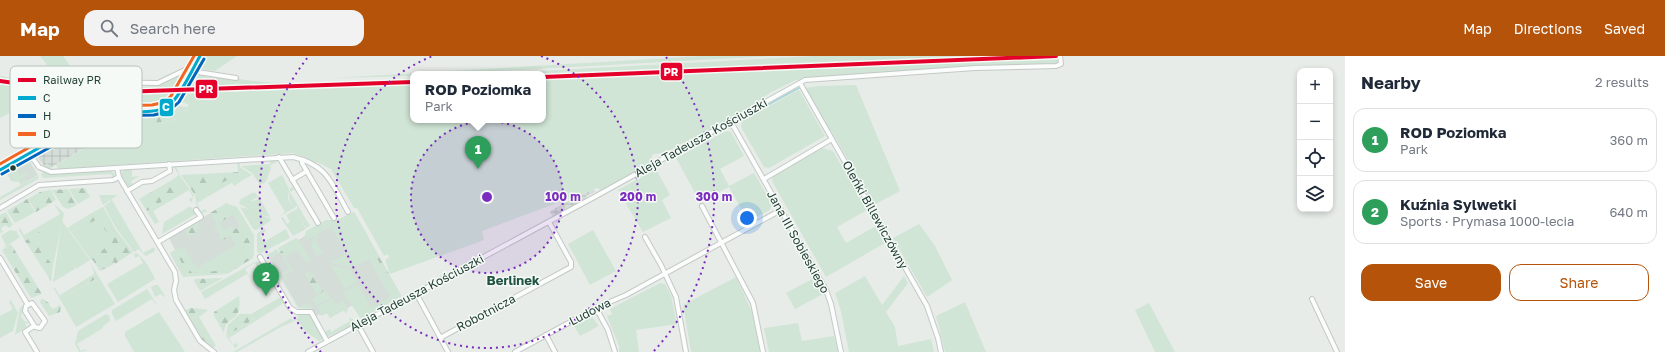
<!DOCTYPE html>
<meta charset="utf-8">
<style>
body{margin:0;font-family:"Golos Text",sans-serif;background:#f2f2f3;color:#1f2937}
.controls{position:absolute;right:12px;top:12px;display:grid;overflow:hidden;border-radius:8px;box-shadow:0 2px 6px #0003}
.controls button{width:36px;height:36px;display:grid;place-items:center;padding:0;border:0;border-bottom:1px solid #e0e1e3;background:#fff;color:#1f2937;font:20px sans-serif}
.you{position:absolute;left:747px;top:162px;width:14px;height:14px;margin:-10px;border:3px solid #fff;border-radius:50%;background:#1a73e8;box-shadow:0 0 0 6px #1a73e833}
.badge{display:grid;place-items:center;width:26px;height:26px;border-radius:50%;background:#b45309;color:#fff;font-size:13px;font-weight:700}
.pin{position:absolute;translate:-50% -33px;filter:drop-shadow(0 1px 2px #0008)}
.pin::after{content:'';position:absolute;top:21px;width:14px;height:12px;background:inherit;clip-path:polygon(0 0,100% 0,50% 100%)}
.popup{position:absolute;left:410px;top:15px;width:136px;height:52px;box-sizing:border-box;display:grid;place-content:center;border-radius:8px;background:#fff;filter:drop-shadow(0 1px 3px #0005);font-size:13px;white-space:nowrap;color:#747a83}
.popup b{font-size:15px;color:#1f2937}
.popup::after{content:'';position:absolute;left:50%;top:100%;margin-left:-8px;border:8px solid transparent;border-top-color:#fff}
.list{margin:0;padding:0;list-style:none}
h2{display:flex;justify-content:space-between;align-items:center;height:52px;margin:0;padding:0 16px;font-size:17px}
h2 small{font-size:13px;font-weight:400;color:#747a83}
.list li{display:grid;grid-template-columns:26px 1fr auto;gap:12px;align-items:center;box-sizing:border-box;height:64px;margin:0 8px 8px;padding:0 8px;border:1px solid #e0e1e3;border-radius:12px}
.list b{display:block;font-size:15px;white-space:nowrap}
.list p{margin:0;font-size:13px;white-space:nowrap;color:#747a83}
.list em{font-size:13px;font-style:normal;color:#747a83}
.actions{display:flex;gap:8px;padding:12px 16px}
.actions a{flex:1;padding:9px 0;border:1px solid #b45309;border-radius:12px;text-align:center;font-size:14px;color:#b45309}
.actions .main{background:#b45309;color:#fff}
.icon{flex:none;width:22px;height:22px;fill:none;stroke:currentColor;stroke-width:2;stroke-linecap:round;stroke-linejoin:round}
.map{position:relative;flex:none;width:1345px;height:296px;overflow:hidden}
header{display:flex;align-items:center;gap:24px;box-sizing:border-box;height:56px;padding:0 20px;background:#b45309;color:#fff}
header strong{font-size:19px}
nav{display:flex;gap:22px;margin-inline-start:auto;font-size:14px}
.search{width:280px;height:36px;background:#f2f2f3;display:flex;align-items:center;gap:10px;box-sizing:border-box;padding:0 14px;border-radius:12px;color:#747a83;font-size:15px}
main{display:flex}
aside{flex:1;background:#fff}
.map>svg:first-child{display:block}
</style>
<header>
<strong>Map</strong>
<div class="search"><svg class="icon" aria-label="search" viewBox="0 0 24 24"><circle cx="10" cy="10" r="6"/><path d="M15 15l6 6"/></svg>Search here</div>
<nav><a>Map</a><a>Directions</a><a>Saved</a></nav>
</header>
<main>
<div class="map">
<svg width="1345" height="296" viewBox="0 0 1345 296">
<defs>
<pattern id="industrial-grid" width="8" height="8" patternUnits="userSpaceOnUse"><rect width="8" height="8" fill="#d5ddd9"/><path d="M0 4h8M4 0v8" fill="none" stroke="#b7bfbb"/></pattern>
<pattern id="forest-firs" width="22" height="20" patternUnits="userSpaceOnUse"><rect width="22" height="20" fill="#d0e5d5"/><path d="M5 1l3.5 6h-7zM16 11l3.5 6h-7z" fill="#b2c6b7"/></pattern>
</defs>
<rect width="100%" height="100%" fill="#e7ece9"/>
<!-- built -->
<g fill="#d5ddd9">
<path d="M28 103 38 119 21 129 11 113Z"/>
<path d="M227 147 253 192V202L228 217 188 219 169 182Z"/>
<path d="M354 156 401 239 360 261 353 249 330 262 327 257 321 260 320 258 316 260 308 247 299 252 270 202 311 176 328 172Z"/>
</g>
<!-- industrial -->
<g fill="url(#industrial-grid)">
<path d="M91 49 106 50V52L92 56 79 62 78 57Z"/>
<path d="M135 56 139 61 48 113 40 105 35 96 95 62 115 57Z"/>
<path d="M594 133 595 136 586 140 587 142 553 161 550 156 554 153 575 141Z"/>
</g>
<!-- green -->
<g fill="#d0e5d5">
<path d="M40 0H63L80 24H59Z"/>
<path d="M203 0H237L215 15 197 12Z"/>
<path d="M702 0H771L443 18H413V20L332 22Z"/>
<path d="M814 0H977V2L543 20V18H486Z"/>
<path d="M1058 2 1060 7 1056 9 811 21 796 24 771 36 750 52 664 97 653 98 651 103 652 106 601 134 597 132 482 175 484 184 390 218 385 204 389 201 388 198 384 200 357 152H354L331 113 317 106 315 108 305 101 293 97 58 113 56 109 50 113 44 112 47 107 50 112 56 109 141 60C156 71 177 68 188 52V48L178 45 182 38 413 28V64H543V23Z"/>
<path d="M184 16 175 33H172L93 34 0 24V20L40 26 118 32 157 30Z"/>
<path d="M191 18C209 16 244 25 264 26 313 29 364 24 413 22V25L183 33Z"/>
<path d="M0 28 66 37 172 38C160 55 126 48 106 52V50L91 49 81 56 75 48 32 44 0 62Z"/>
<path d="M856 29 900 135 874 149 832 76 827 70 805 32 818 30Z"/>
<path d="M799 34 825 80 769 112 764 111 741 71 742 65Z"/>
<path d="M726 75 731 76 744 100 720 113 729 130 754 117 772 148 770 154 748 165 729 131 700 146 676 102Z"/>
<path d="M822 92 833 95 867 154 837 171 846 187 876 170 885 187 826 221 772 125 773 120Z"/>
<path d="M28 103 31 107 30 110 27 108 18 115 20 119 26 115 28 119 17 126 11 125 7 117Z"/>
<path d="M270 104 278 106 270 109 271 112 266 126 260 129 252 117 241 110 270 108Z"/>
<path d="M237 106H240V111L252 119 243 124 238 116Z"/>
<path d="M176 110 180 120 194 139 191 147 189 143 193 141 189 134 153 155 159 166 155 168 147 155 177 136 172 124 179 119 174 111Z"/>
<path d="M132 113V121L140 120 131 125 133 129 129 131 126 128 121 117 124 114Z"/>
<path d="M656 113 670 139 662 144 671 162 643 176 618 134Z"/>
<path d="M110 114 115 118 113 122 111 118 43 122 41 118 43 116 50 118Z"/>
<path d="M39 119 38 123 0 144V141L21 129 19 126 25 123 27 126Z"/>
<path d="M282 119 289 133 288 143 294 152 279 161 285 156 268 127Z"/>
<path d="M230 122 233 126 197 147 201 155 205 153 207 156 200 157 197 151 195 139Z"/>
<path d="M293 131 294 134 290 136 310 170 306 172 295 154 298 152 297 150 294 152 289 143 290 132Z"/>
<path d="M252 137H256L258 141 250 145 257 144 259 141 270 161 261 159 271 163 269 166 256 174 253 173 240 151 249 153 239 148 241 143Z"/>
<path d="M99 139H118L103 149Z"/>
<path d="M112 144 143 197 154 191 155 195 146 200 143 198 139 193 134 196 116 172 104 150Z"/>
<path d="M54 148 64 157 53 210 39 191V176L25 185 19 174 20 172 24 179 60 158Z"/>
<path d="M228 148 237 151 254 179V198L252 203 227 218 183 221 170 197 175 194 188 219 228 217 253 202V192Z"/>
<path d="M103 151 109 161 103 171 113 185 91 204 71 176 97 163 95 155Z"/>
<path d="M189 151H191L196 158 162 178 164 166Z"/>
<path d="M295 154 306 173 293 180 281 162 283 161 287 168 290 166 286 159Z"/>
<path d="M354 156 369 182 367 184 396 237 402 240 361 263 343 236 358 228 371 252 390 241 369 203 352 212 330 206 345 198 353 212 354 211 345 195 346 194H345L331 171 307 184 305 179 306 175 326 164H337Z"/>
<path d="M62 165 90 204 76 213 73 206 75 213 53 226Z"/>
<path d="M919 168 935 190 952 224 927 241 893 182Z"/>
<path d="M264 172 266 175 260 179 264 186 286 173 290 182 259 198 257 195V178Z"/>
<path d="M10 174 16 175 20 181 4 192 6 189 1 180Z"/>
<path d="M593 174 616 215 590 229 568 188Z"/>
<path d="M318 179 319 181 315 184 323 197 317 200 311 190 314 181Z"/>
<path d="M296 182 298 183 311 204 306 207 296 192 285 198 283 195 280 196 278 192Z"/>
<path d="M236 189 241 198 250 194V201L228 214 192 217 185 207 188 198 197 212Z"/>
<path d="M277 193 279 197 270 202 299 252 308 246 315 260 311 253 298 252 267 199Z"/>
<path d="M136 197C145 202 151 215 155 223L118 246 107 228 143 207 139 200 135 202 134 198Z"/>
<path d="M259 205 261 207 258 208 263 216 261 217 255 207 245 213 251 223 247 218 205 243 201 236 255 206Z"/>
<path d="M91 208 115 248 76 271 53 231 55 232 62 243 96 223Z"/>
<path d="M330 209 351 214 357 226 345 233Z"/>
<path d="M865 220 882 249 904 220 908 227 886 256 895 271 898 290 931 283 934 296H849L841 255 835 237Z"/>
<path d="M736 221 752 256 760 296H691L683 249Z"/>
<path d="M814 222 823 238 795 253 786 237Z"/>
<path d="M660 227 665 228 671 239 677 268 636 274 639 296H619V290L607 260 612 258 610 253Z"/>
<path d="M147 233 159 252 152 243 116 265 112 258V254Z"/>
<path d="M326 235 330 242 316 250 312 243Z"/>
<path d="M281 241 284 247 229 282 233 289 237 287 238 290 235 292 226 280 254 263 251 258Z"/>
<path d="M333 242 336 248 343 244 348 253 346 258 341 249 322 259 318 251Z"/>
<path d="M11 244 18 257 13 275 0 282V260L13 253 9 246Z"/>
<path d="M965 246 986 296H945L936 260Z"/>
<path d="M1149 247 1175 296H1155L1135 254Z"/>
<path d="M25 248 21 260 25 266H29L25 268 27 271 15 279 20 252Z"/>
<path d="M203 253 208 254 199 261 216 290 212 292 198 265 192 268 190 264Z"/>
<path d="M159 256 185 296H134L125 280V276Z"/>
<path d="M106 258 109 259 110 265 103 270V272L77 288 81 295 85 293 86 295 79 296 75 288 78 275Z"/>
<path d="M299 259H310L323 283 319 285 306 276 297 264 281 271 237 296H233L291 262 293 265 298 262 297 260Z"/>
<path d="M592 261 599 270 580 280 574 270Z"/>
<path d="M349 262 353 263 354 268 327 281 324 276 330 273 331 276 350 265Z"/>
<path d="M798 267 802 285 834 280 838 296H769L764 272Z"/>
</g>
<!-- forest -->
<g fill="url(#forest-firs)">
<path d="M178 50 188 51C179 70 147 71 135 56L156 57Z"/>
<path d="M238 116 243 124 234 130 230 123 195 139 181 119Z"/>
<path d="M172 124 177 136 147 155 139 143Z"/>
<path d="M85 132 90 141 78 148 69 133Z"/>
<path d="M68 133 77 149 68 153 63 151 52 134Z"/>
<path d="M51 134 56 144 36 156 28 143 40 136Z"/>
<path d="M27 143 35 156 15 167 7 155Z"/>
<path d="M227 147 234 158 219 167 224 174 231 170 233 174 241 170 253 192V202L228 217 188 219 175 194 180 191 182 194 185 192 188 198 185 207 192 217 228 214 250 201V194L241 199 231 180 221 185 218 181 220 180 214 168 216 166 210 157Z"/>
<path d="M95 155 98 163 71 176 67 172Z"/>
<path d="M6 156 13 169 9 172 6 169 1 172 3 176 0 177V159Z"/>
<path d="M109 161 115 173 133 196 115 208 109 199 114 208 100 215 92 203 113 185 103 171Z"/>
<path d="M197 165 200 172 196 174 197 177 188 180 184 173Z"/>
<path d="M39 176 43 182 39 191 53 210 51 225 25 185Z"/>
<path d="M369 183 401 239 398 240 367 184Z"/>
<path d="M11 188 42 238 31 242 2 194Z"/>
<path d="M296 192 297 194 285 201 293 215 285 219 287 223 285 224 282 218 290 213 280 196 283 194 285 198Z"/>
<path d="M310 215 323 235 317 239 305 218Z"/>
<path d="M94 218 97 222 62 243 60 239Z"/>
<path d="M223 222 200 235 194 225 195 223Z"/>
<path d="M155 229H158L165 240 164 241 161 238 155 241 151 231Z"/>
<path d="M239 240C243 269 225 258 224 277L214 260V256Z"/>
<path d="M42 242 50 248 49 249 53 253 60 249 61 251 60 256 49 260 40 246Z"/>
<path d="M341 249 344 254 330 262 327 257Z"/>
<path d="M190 252 203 253 190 264 184 255Z"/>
<path d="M240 258H251L254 263 226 280 228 269Z"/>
<path d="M198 265 211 287 210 291 202 283 192 268Z"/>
</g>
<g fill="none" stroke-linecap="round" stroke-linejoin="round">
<!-- stream -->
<path stroke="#a8d6d9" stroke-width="1.5" d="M764 51 799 32"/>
<defs>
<g id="street">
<path d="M90 26 158 27 185 14 236 22"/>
<path d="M800 27 927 250 938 282 941 296"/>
<path d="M731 66 826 234 831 248 841 296"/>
<path d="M29 97 39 111 51 116 293 101C328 109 332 128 348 156"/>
<path d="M279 101 318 167"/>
<path d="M302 104V107L334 162"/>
<path d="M117 112 119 121 175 216 176 225 174 234 176 244 200 285 214 296"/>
<path d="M0 114 97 59 109 55 153 54 167 51 175 43 200 0"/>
<path d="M764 123 832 83"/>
<path d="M292 124 307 115"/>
<path d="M127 135 142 126 152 125 170 115 169 108"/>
<path d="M702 150 753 247 763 296"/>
<path d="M0 152 39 129 113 124 119 121"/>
<path d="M645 181 661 209 676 241 686 296"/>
<path d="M158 186 201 161 196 154"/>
<path d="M260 201 290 252 297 256H311L327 285"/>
<path d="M0 202 28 249"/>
<path d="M260 226 271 220"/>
<path d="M416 237 448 296"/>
<path d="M1312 243 1337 296"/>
<path d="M32 247 45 265 40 272 35 271 25 255 26 250Z"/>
<path d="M596 252 608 274 615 296"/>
<path d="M358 269 373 296"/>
<path d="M34 270 25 276 37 296"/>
<path d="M546 279 555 296"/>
<path d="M440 282 571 211V206L549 166"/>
<path d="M308 296 598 139 805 24 975 12 1056 10 1061 8 1060 0"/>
<path d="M515 296 598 251 626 239 781 154"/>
</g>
</defs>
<!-- street casing -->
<use href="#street" stroke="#c4c9c6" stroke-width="6"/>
<!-- street -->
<use href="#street" stroke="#fbfcfc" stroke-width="4"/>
<defs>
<path id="bus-1" d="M0 114 97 59C118 52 150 60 167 51 178 45 193 12 200 0"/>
<path id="bus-2" d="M2 118 99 64 110 60 154 59 169 55 179 46 204 3"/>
<path id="bus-3" d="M0 108 95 54 108 50 152 49 165 46 171 40 194 0"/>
</defs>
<!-- bus-1 casing -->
<use href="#bus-1" stroke="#f5faf7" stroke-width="6"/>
<!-- bus-2 casing -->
<use href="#bus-2" stroke="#f5faf7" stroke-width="6"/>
<!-- bus-3 casing -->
<use href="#bus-3" stroke="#f5faf7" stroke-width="6"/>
<!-- bus-1 -->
<use href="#bus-1" stroke="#00a9ce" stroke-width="3"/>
<!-- bus-2 -->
<use href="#bus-2" stroke="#0065bd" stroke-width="3"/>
<!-- bus-3 -->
<use href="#bus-3" stroke="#f26522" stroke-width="3"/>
<defs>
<g id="rail-1">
<path d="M543 21 1056 0"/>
<path d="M0 25 56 33 120 36 413 26"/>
</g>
</defs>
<!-- rail-1 casing -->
<use href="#rail-1" stroke="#f5faf7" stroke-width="7"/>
<!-- rail-1 -->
<use href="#rail-1" stroke="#e4002b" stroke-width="4"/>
</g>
<!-- distance rings -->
<circle cx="487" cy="141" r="76" fill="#7b2cbf" fill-opacity=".12"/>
<g fill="none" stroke="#7b2cbf" stroke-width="2" stroke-dasharray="2 4">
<circle cx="487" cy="141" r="76"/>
<path d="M541 0A151 151 0 1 1 433 0"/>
<path d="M321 296A227 227 0 0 1 308 1M666 1A227 227 0 0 1 653 296"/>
</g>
<!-- markers -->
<circle fill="#244036" stroke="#f5faf7" stroke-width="1.5" cx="13" cy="112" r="3.5"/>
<g text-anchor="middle" stroke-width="3" stroke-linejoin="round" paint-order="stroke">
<!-- street labels -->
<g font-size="12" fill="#244036" stroke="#f5faf7">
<text transform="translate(701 82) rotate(-29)" y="4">Aleja Tadeusza Kościuszki</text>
<text transform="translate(875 159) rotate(61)" y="4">Oleńki Billewiczówny</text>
<text transform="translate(798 186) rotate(61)" y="4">Jana III Sobieskiego</text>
<text transform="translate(417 237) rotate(-28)" y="4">Aleja Tadeusza Kościuszki</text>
<text transform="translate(590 256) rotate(-27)" y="4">Ludowa</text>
<text transform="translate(486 257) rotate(-28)" y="4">Robotnicza</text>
</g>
<!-- neighbourhood labels -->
<g font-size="13" font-weight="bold" fill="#1f5242" stroke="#f5faf7">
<text x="513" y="229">Berlinek</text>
</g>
</g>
<!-- legend -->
<rect x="10" y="10" width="132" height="82" rx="6" fill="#f5faf7" stroke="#b6c2bd" stroke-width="1"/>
<rect x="18" y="22" width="18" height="4" fill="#e4002b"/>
<rect x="18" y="40" width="18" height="4" fill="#00a9ce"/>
<rect x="18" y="58" width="18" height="4" fill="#0065bd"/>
<rect x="18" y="76" width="18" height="4" fill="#f26522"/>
<g font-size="11" fill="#244036">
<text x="43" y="28">Railway PR</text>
<text x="43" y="46">C</text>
<text x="43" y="64">H</text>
<text x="43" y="82">D</text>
</g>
<circle cx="487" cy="141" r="6" fill="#7b2cbf" stroke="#f5faf7" stroke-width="2"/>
<g font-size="12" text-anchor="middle" font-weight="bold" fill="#7b2cbf" stroke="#f5faf7" stroke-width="3" stroke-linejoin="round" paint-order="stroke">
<text x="563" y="145">100 m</text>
<text x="638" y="145">200 m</text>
<text x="714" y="145">300 m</text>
</g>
<g stroke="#f5faf7" stroke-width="1.5">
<rect x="660" y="6" width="23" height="19" rx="4" fill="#e4002b"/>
<rect x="195" y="23" width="23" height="20" rx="4" fill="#e4002b"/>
<rect x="159" y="42" width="15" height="19" rx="4" fill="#00a9ce"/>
</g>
<g font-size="11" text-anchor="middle" font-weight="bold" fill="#fff">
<text x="671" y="20">PR</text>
<text x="206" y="37">PR</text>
<text x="166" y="55">C</text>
</g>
</svg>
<div class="controls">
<button>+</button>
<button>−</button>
<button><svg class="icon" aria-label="locate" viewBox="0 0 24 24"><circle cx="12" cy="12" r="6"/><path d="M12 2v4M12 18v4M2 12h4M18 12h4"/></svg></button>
<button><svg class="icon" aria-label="layers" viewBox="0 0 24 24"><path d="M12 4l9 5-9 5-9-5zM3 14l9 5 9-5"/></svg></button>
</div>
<div class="you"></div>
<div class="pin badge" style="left:478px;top:113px;background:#2e9e5b">1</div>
<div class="popup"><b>ROD Poziomka</b>Park</div>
<div class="pin badge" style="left:266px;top:240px;background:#2e9e5b">2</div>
</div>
<aside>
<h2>Nearby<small>2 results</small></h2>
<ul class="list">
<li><span class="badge" style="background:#2e9e5b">1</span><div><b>ROD Poziomka</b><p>Park</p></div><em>360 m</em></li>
<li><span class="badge" style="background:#2e9e5b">2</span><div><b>Kuźnia Sylwetki</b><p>Sports · Prymasa 1000-lecia</p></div><em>640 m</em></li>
</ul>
<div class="actions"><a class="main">Save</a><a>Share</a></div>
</aside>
</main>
